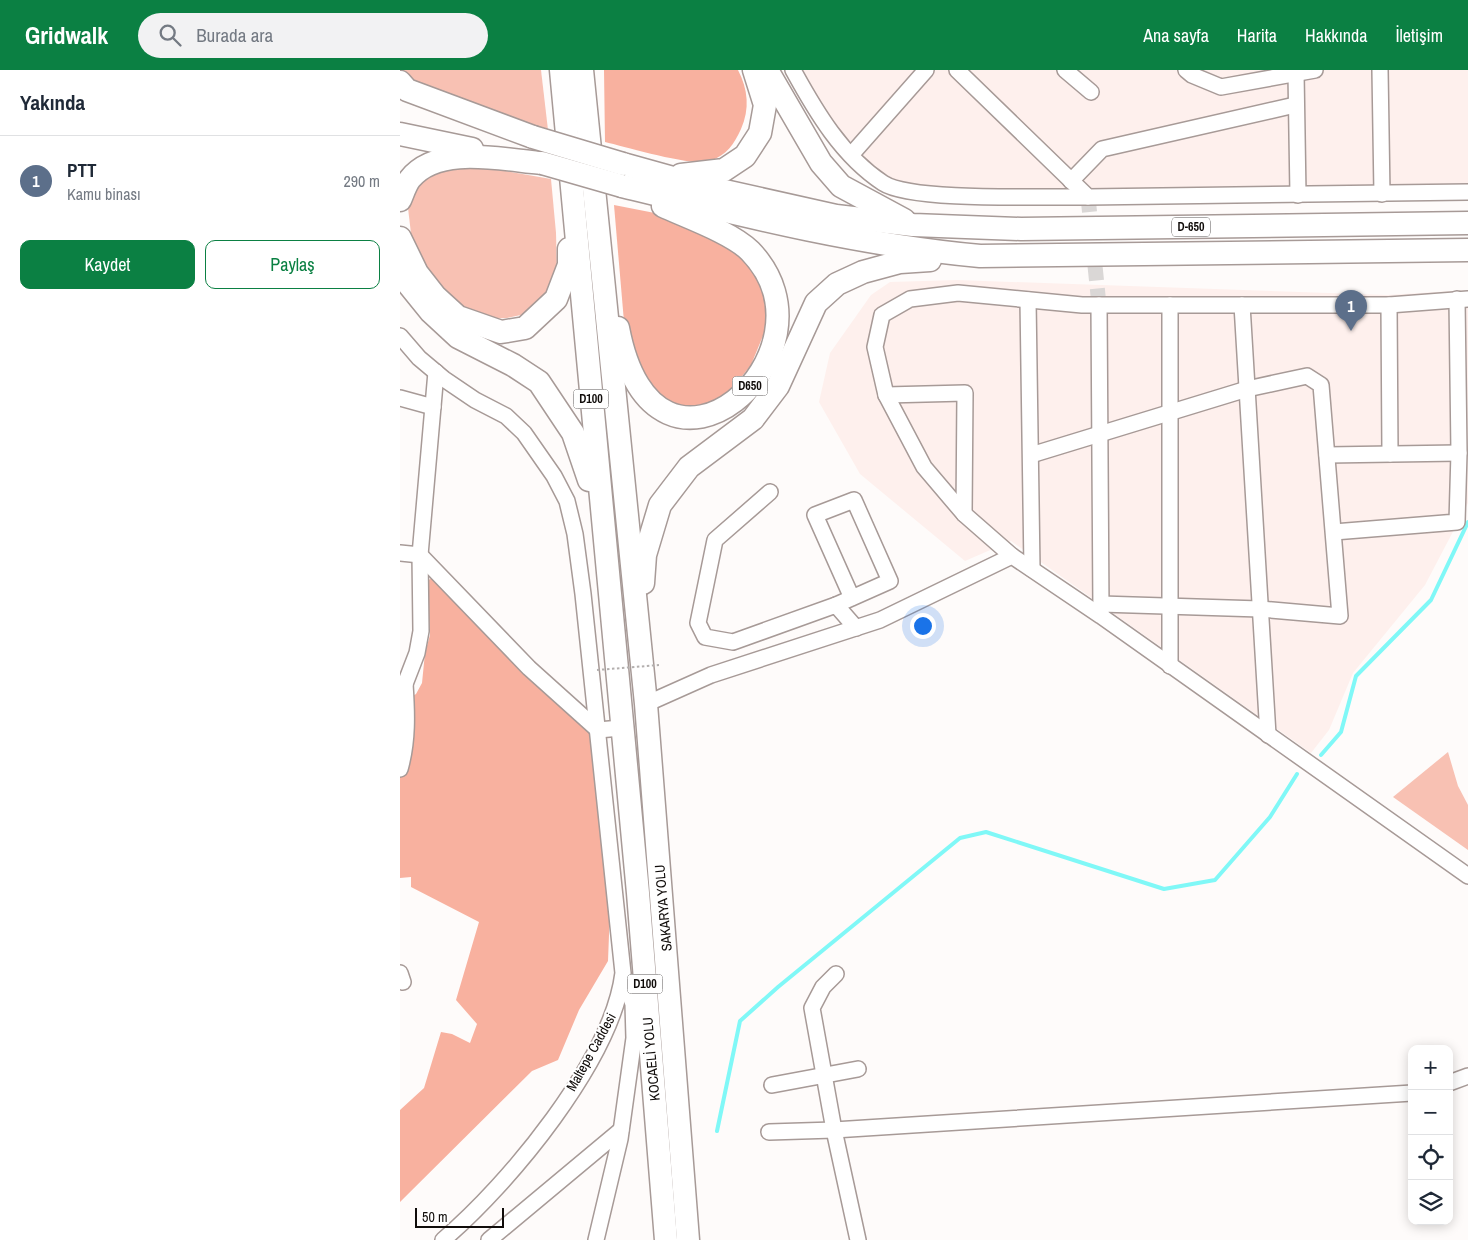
<!DOCTYPE html>
<html lang="tr">
<meta charset="utf-8">
<style>
body{margin:0;font-family:"Archivo Narrow",sans-serif;background:#f2f2f3;color:#1f2937}
.controls{position:absolute;right:15px;bottom:15px;display:grid;overflow:hidden;border-radius:10px;box-shadow:0 2px 12px #0003}
.controls button{width:45px;height:45px;display:grid;place-items:center;padding:0;border:0;border-bottom:1px solid #e0e1e3;background:#fff;color:#1f2937;font:25px sans-serif}
.scale{position:absolute;left:15px;bottom:12px;width:89px;box-sizing:border-box;padding-left:5px;border:2px solid #100c0a;border-top:0;font-size:14px;line-height:18px;white-space:nowrap;color:#100c0a;-webkit-text-stroke:4px #fff;paint-order:stroke}
.you{position:absolute;left:522px;top:555px;width:18px;height:18px;margin:-12px;border:4px solid #fff;border-radius:50%;background:#1a73e8;box-shadow:0 0 0 8px #1a73e833}
.badge{display:grid;place-items:center;width:32px;height:32px;border-radius:50%;background:#0b8043;color:#fff;font-size:16px;font-weight:700}
.pin{position:absolute;translate:-50% -41px;filter:drop-shadow(0 1px 2px #0008)}
.pin::after{content:'';position:absolute;top:26px;width:18px;height:15px;background:inherit;clip-path:polygon(0 0,100% 0,50% 100%)}
.list{margin:0;padding:0;list-style:none}
h2{display:flex;justify-content:space-between;align-items:center;height:65px;margin:0;padding:0 20px;font-size:21px}
h2 small{font-size:16px;font-weight:400;color:#747a83}
.list li{display:grid;grid-template-columns:32px 1fr auto;gap:15px;align-items:center;box-sizing:border-box;height:90px;padding:0 20px;border-top:1px solid #e0e1e3}
.list b{display:block;font-size:19px;white-space:nowrap}
.list p{margin:0;font-size:16px;white-space:nowrap;color:#747a83}
.list em{font-size:16px;font-style:normal;color:#747a83}
.actions{display:flex;gap:10px;padding:15px 20px}
.actions a{flex:1;padding:11px 0;border:1px solid #0b8043;border-radius:10px;text-align:center;font-size:18px;color:#0b8043}
.actions .main{background:#0b8043;color:#fff}
.icon{flex:none;width:28px;height:28px;fill:none;stroke:currentColor;stroke-width:2;stroke-linecap:round;stroke-linejoin:round}
.map{position:relative;flex:none;width:1068px;height:1170px;overflow:hidden}
header{display:flex;align-items:center;gap:30px;box-sizing:border-box;height:70px;padding:0 25px;background:#0b8043;color:#fff}
header strong{font-size:24px}
nav{display:flex;gap:28px;margin-inline-start:auto;font-size:18px}
.search{width:350px;height:45px;background:#f2f2f3;display:flex;align-items:center;gap:12px;box-sizing:border-box;padding:0 18px;border-radius:28px;color:#747a83;font-size:19px}
main{display:flex}
aside{flex:1;background:#fff}
.map>svg:first-child{display:block}
</style>
<header>
<strong>Gridwalk</strong>
<div class="search"><svg class="icon" aria-label="search" viewBox="0 0 24 24"><circle cx="10" cy="10" r="6"/><path d="M15 15l6 6"/></svg>Burada ara</div>
<nav><a>Ana sayfa</a><a>Harita</a><a>Hakkında</a><a>İletişim</a></nav>
</header>
<main>
<aside>
<h2>Yakında<small></small></h2>
<ul class="list">
<li><span class="badge" style="background:#5c6f8a">1</span><div><b>PTT</b><p>Kamu binası</p></div><em>290 m</em></li>
</ul>
<div class="actions"><a class="main">Kaydet</a><a>Paylaş</a></div>
</aside>
<div class="map">
<svg width="1068" height="1170" viewBox="0 0 1068 1170">
<rect width="100%" height="100%" fill="#fefbfa"/>
<!-- built -->
<g fill="#fef0ed">
<path d="M385 0H1068V127L695 135 491 127 439 86Z"/>
<path d="M557 210 987 225 1068 220V433L1025 515 953 603 929 660 911 683 611 471 565 491 460 404 419 332 430 283 471 225 490 212Z"/>
</g>
<!-- green -->
<g fill="#f8c1b3">
<path d="M0 0H141L148 60 15 16 0 3Z"/>
<path d="M55 96 82 97 151 109 156 163 157 203 145 225 130 243 107 248 86 249 55 233 28 200 12 172 8 138 18 115 40 101Z"/>
<path d="M1048 682 1058 716 1068 735V780L993 727Z"/>
</g>
<!-- forest -->
<g fill="#f8b19f">
<path d="M204 0H338C348 19 350 39 341 59 334 74 327 85 310 91 293 97 226 77 205 72Z"/>
<path d="M214 135 265 145 319 169 356 199 368 229 367 256 351 295 322 331 290 341 260 329 226 275Z"/>
<path d="M32 508 191 664 195 716 210 839 208 891 179 940 158 990 132 1001 0 1132V1040L24 1018 41 962 52 964 70 973 77 954 56 930 79 852 11 817V807L0 808V634L16 624 22 613 25 583 30 565 28 532 22 514Z"/>
</g>
<g fill="none" stroke-linecap="round" stroke-linejoin="round">
<!-- stream -->
<g stroke="#80f8f7" stroke-width="4">
<path d="M921 685 941 662 956 606 1031 530 1068 452"/>
<path d="M317 1061 340 951 378 917 560 768 586 762 764 819 815 810 870 747 897 704"/>
</g>
<!-- minor-tunnel -->
<path stroke="#dad7d6" stroke-width="15" stroke-dasharray="15 8" stroke-linecap="butt" d="M688 127 699 235"/>
<defs>
<g id="minor">
<path d="M393 0C416 42 442 86 483 113 512 132 647 126 688 127"/>
<path d="M557 0 688 127 1068 122"/>
<path d="M665 0 691 22"/>
<path d="M786 0 792 5 821 17 915 0"/>
<path d="M980 0 982 124"/>
<path d="M896 3 898 125"/>
<path d="M451 85 526 0"/>
<path d="M671 111 702 79 895 35"/>
<path d="M628 230 632 499"/>
<path d="M699 235 701 542"/>
<path d="M842 235 868 665"/>
<path d="M989 235 990 384"/>
<path d="M0 266 19 288 44 309 75 330 106 346 124 363 154 406 167 431 175 464 183 524 223 903C212 990 109 1114 43 1170"/>
<path d="M486 325 565 323 564 444"/>
<path d="M0 328 33 337"/>
<path d="M631 385 847 319 907 306 921 315 940 546 860 539 701 534"/>
<path d="M927 385 1059 383"/>
<path d="M370 422 315 470 298 553 305 567 333 572 436 535 456 558"/>
<path d="M934 462 1057 452 1059 383 1057 229"/>
<path d="M0 483 20 485 129 598 198 660 221 658"/>
<path d="M612 486 564 444 524 397 486 325 475 277 482 245 510 229 558 223 682 235H989L1068 229"/>
<path d="M436 535 490 511 454 430 415 445 452 528"/>
<path d="M770 596V235"/>
<path d="M0 619 5 614 17 583 21 561 20 485 36 302"/>
<path d="M246 634 311 605 480 550 612 486 701 546 1068 806"/>
<path d="M0 699C8 671 7 643 5 614"/>
<path d="M0 903 3 912"/>
<path d="M436 904 423 917 412 938 434 1060 458 1170"/>
<path d="M1049 1013 1068 1006"/>
<path d="M372 1015 458 999"/>
<path d="M369 1062 434 1060 1012 1023"/>
<path d="M89 1170 221 1060"/>
<path d="M196 1170 220 1069 234 968 233 934 229 923 221 920"/>
</g>
<g id="highway">
<path d="M161 0 238 823 266 1170"/>
<path d="M182 0 246 634 288 1170"/>
<path d="M367 0 421 93 441 116 504 150"/>
<path d="M0 12 7 20 133 67"/>
<path d="M0 64 72 79"/>
<path d="M223 94 302 116 436 146 513 155 621 159 1068 153"/>
<path d="M281 105 324 100 345 86 360 63 365 35 354 0"/>
<path d="M222 116C340 145 458 175 580 186L1068 180"/>
<path d="M0 130C3 123 6 114 10 109 38 74 103 90 142 93"/>
<path d="M0 168 17 203 35 226 58 247 101 262 125 258 156 229 169 195V179"/>
<path d="M0 200 5 210 31 242 58 267 113 295 139 312 173 363 189 410"/>
<path d="M218 258C255 454 448 282 350 181 332 163 287 147 263 136"/>
<path d="M243 513 245 485 260 435 289 397 353 349 378 316 416 233 437 214 463 202 500 192 530 190"/>
</g>
</defs>
<!-- minor casing -->
<use href="#minor" stroke="#a79a97" stroke-width="18"/>
<!-- highway casing -->
<use href="#highway" stroke="#a79a97" stroke-width="25"/>
<!-- minor -->
<use href="#minor" stroke="#fff" stroke-width="15"/>
<!-- highway -->
<use href="#highway" stroke="#fff" stroke-width="22"/>
<defs>
<g id="highway-bridge">
<path d="M133 67 223 94"/>
<path d="M142 93 222 116"/>
</g>
</defs>
<!-- highway-bridge casing -->
<use href="#highway-bridge" stroke="#a79a97" stroke-width="25" stroke-linecap="butt"/>
<!-- path-bridge -->
<path stroke="#b3afae" stroke-width="2" stroke-dasharray="2.5 2.5" stroke-linecap="butt" d="M197 600 259 595"/>
<!-- highway-bridge -->
<use href="#highway-bridge" stroke="#fff" stroke-width="22"/>
</g>
<g text-anchor="middle" stroke-width="4" stroke-linejoin="round" paint-order="stroke">
<!-- shield labels -->
<g fill="#fff" stroke="#585554" stroke-width="1">
<rect x="772" y="147.5" width="38" height="19" rx="4"/>
<rect x="332.5" y="306.5" width="35" height="19" rx="4"/>
<rect x="173.5" y="319.5" width="35" height="19" rx="4"/>
<rect x="227.5" y="904.5" width="35" height="19" rx="4"/>
</g>
<g font-size="12" font-weight="bold" fill="#100c0a">
<text x="791" y="161">D-650</text>
<text x="350" y="320">D650</text>
<text x="191" y="333">D100</text>
<text x="245" y="918">D100</text>
</g>
<!-- street labels -->
<g font-size="14" fill="#100c0a" stroke="#fff">
<text transform="translate(263 838) rotate(-95)" y="5">SAKARYA YOLU</text>
<text transform="translate(191 982) rotate(-61)" y="5">Maltepe Caddesi</text>
<text transform="translate(251 989) rotate(-95)" y="5">KOCAELİ YOLU</text>
</g>
</g>
</svg>
<div class="controls">
<button>+</button>
<button>−</button>
<button><svg class="icon" aria-label="locate" viewBox="0 0 24 24"><circle cx="12" cy="12" r="6"/><path d="M12 2v4M12 18v4M2 12h4M18 12h4"/></svg></button>
<button><svg class="icon" aria-label="layers" viewBox="0 0 24 24"><path d="M12 4l9 5-9 5-9-5zM3 14l9 5 9-5"/></svg></button>
</div>
<div class="scale">50 m</div>
<div class="you"></div>
<div class="pin badge" style="left:951px;top:261px;background:#5c6f8a">1</div>
</div>
</main>
